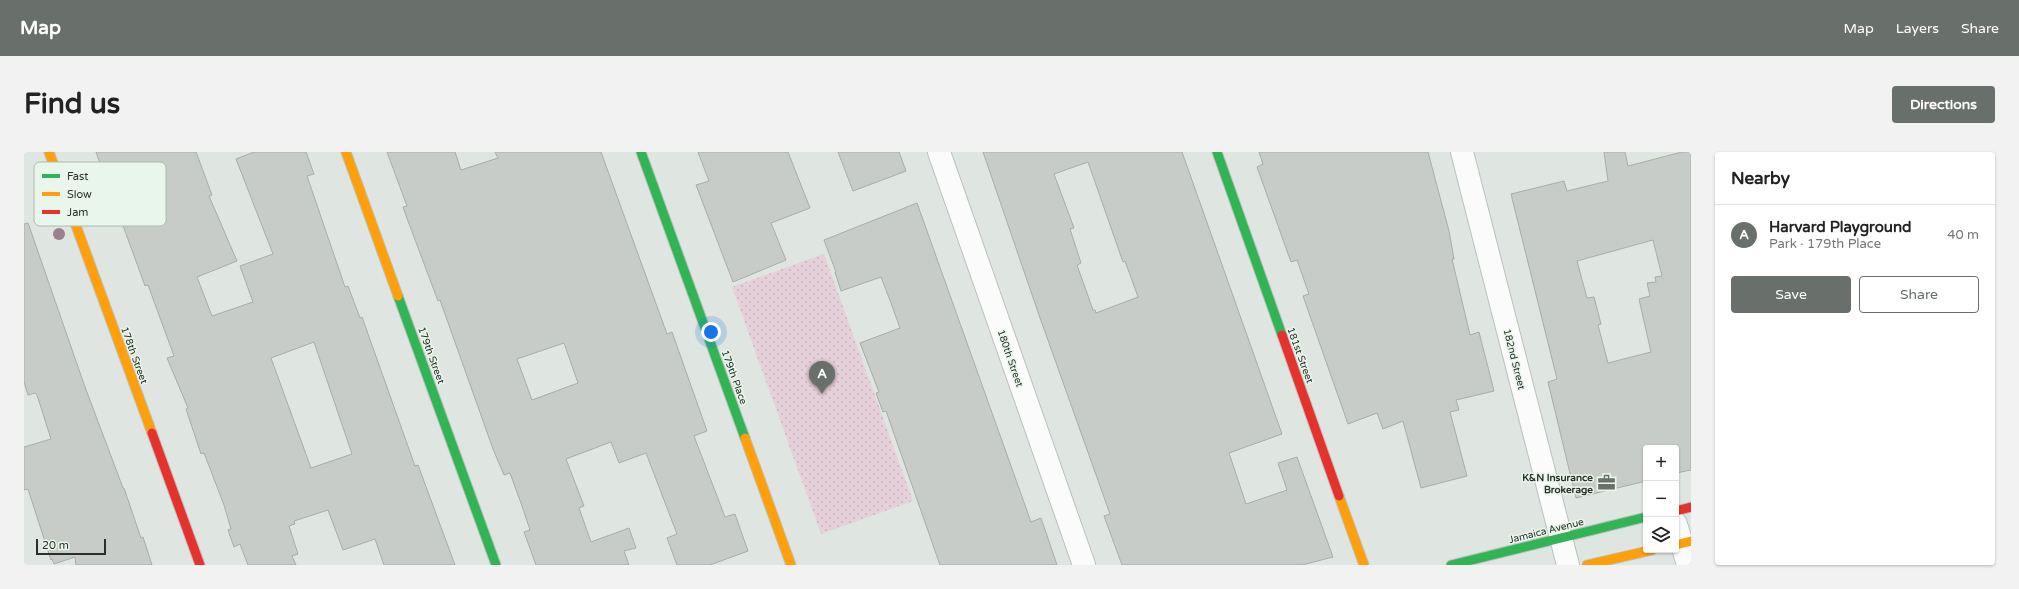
<!DOCTYPE html>
<meta charset="utf-8">
<style>
body{margin:0;font-family:"Varela Round",sans-serif;background:#f2f2f2;color:#222}
.controls{position:absolute;right:12px;bottom:12px;display:grid;overflow:hidden;border-radius:4px;box-shadow:0 1px 3px #0004}
.controls button{width:36px;height:36px;display:grid;place-items:center;padding:0;border:0;border-bottom:1px solid #e0e0e0;background:#fff;color:#222;font:20px sans-serif}
.scale{position:absolute;left:12px;bottom:10px;width:70px;box-sizing:border-box;padding-left:4px;border:2px solid #2a2f2b;border-top:0;font-size:11px;line-height:14px;white-space:nowrap;color:#2a2f2b;-webkit-text-stroke:3px #e9f6eb;paint-order:stroke}
.you{position:absolute;left:687px;top:180px;width:14px;height:14px;margin:-10px;border:3px solid #fff;border-radius:50%;background:#1a73e8;box-shadow:0 0 0 6px #1a73e833}
.badge{display:grid;place-items:center;width:26px;height:26px;border-radius:50%;background:#696f6a;color:#fff;font-size:13px;font-weight:700}
.pin{position:absolute;translate:-50% -33px;filter:drop-shadow(0 1px 2px #0008)}
.pin::after{content:'';position:absolute;top:21px;width:14px;height:12px;background:inherit;clip-path:polygon(0 0,100% 0,50% 100%)}
.list{margin:0;padding:0;list-style:none}
h2{display:flex;justify-content:space-between;align-items:center;height:52px;margin:0;padding:0 16px;font-size:17px}
h2 small{font-size:13px;font-weight:400;color:#767676}
.list li{display:grid;grid-template-columns:26px 1fr auto;gap:12px;align-items:center;box-sizing:border-box;height:60px;padding:0 16px;border-top:1px solid #e0e0e0}
.list b{display:block;font-size:15px;white-space:nowrap}
.list p{margin:0;font-size:13px;white-space:nowrap;color:#767676}
.list em{font-size:13px;font-style:normal;color:#767676}
.actions{display:flex;gap:8px;padding:12px 16px}
.actions a{flex:1;padding:9px 0;border:1px solid #696f6a;border-radius:4px;text-align:center;font-size:14px;color:#696f6a}
.actions .main{background:#696f6a;color:#fff}
.icon{flex:none;width:22px;height:22px;fill:none;stroke:currentColor;stroke-width:2;stroke-linecap:round;stroke-linejoin:round}
.map{position:relative;flex:none;width:1667px;height:413px;overflow:hidden;border-radius:4px}
header{display:flex;align-items:center;gap:24px;box-sizing:border-box;height:56px;padding:0 20px;background:#696f6a;color:#fff}
header strong{font-size:19px}
nav{display:flex;gap:22px;margin-inline-start:auto;font-size:14px}
.intro{display:flex;align-items:center;justify-content:space-between;box-sizing:border-box;height:96px;padding:0 24px}
h1{margin:0;font-size:28px}
.button{padding:10px 18px;border-radius:4px;background:#696f6a;color:#fff;font-size:14px;font-weight:700}
main{display:flex;gap:24px;padding:0 24px}
aside{flex:1;background:#fff;border-radius:4px;box-shadow:0 1px 3px #0004}
.map>svg:first-child{display:block}
</style>
<header>
<strong>Map</strong>
<nav><a>Map</a><a>Layers</a><a>Share</a></nav>
</header>
<div class="intro"><h1>Find us</h1><a class="button">Directions</a></div>
<main>
<div class="map">
<svg width="1667" height="413" viewBox="0 0 1667 413">
<defs>
<pattern id="park-dots" width="8" height="8" patternUnits="userSpaceOnUse"><rect width="8" height="8" fill="#e6d0d9"/><path d="M2 2h.1M6 6h.1" fill="none" stroke="#c5b3ba" stroke-width="1.8" stroke-linecap="round"/></pattern>
</defs>
<rect width="100%" height="100%" fill="#dfe5e0"/>
<!-- park -->
<path fill="url(#park-dots)" d="M800 102 889 349 797 382 708 135Z"/>
<!-- building -->
<g fill="#c7ccc8" stroke="#a9ada9" fill-rule="evenodd">
<path d="M72 0H172L188 43 185 44 213 109 173 125 188 164 229 150 216 114 249 102 212 7 230 0H282L290 22 283 24 321 135 324 134 336 166 338 165 391 314 394 313 431 413H360L351 387 319 398 304 358 270 369 271 372 265 374 274 402 268 404 272 413H224L216 392 210 395 204 378 207 377 200 353 180 301 177 302 162 257 164 256 143 206 150 204 124 133 121 134 116 120ZM290 190 328 302 287 316 247 206Z"/>
<path d="M363 0H431L437 18 474 6 471 0H577L643 182 648 180 683 279 670 284 701 365 711 362 724 399 686 413H653L643 386 653 382 622 301 595 311 587 290 542 307 560 354 555 356 567 390 605 376 612 396 600 399 605 413H512L500 380 506 378 498 354 486 321 480 323 469 297 416 148 414 149 384 69 379 55 383 54ZM540 191 554 231 508 248 493 207Z"/>
<path d="M674 0H764L786 56 747 71 762 108 709 130 672 33 685 29Z"/>
<path d="M814 0H875L882 19 829 39Z"/>
<path d="M959 0H1158L1258 282 1205 301 1222 352 1263 338 1254 311 1273 305 1309 405 1278 413H1098L1080 364 1086 362 1015 163ZM1064 10 1099 110 1101 109 1114 145 1072 161 1071 158H1069L1053 113 1057 111 1046 77 1050 76 1030 22Z"/>
<path d="M1235 0H1404L1425 79 1430 107H1428L1446 183 1455 180 1470 239 1432 248 1435 258 1426 260 1443 324 1397 336 1379 269 1359 277 1353 261 1324 272 1279 144 1285 142 1273 108 1267 110 1233 15 1239 12Z"/>
<path d="M1580 0H1601L1604 14 1658 0H1667V318L1652 321V296H1622V329L1552 346 1524 230 1533 227 1487 42 1540 29 1543 39 1584 29ZM1629 88 1638 124 1631 125 1632 130 1623 131 1626 144 1615 147 1627 200 1584 211 1574 173 1577 172 1570 145 1563 146 1553 109Z"/>
<path d="M893 51 1007 370 1017 366 1033 413H916L862 259 859 260 852 241 855 240 836 191 876 176 867 151 857 125 817 139 811 120H812L800 88Z"/>
<path d="M4 71 61 235 99 336H100L117 386 119 385 128 413H52L51 405 30 412 28 407 27 408 4 337 0 338V295L27 287 13 243 11 241 4 243 0 230V72Z"/>
</g>
<g fill="none" stroke-linecap="round" stroke-linejoin="round">
<defs>
<g id="street">
<path d="M915 0 1060 413"/>
<path d="M1438 0 1544 413"/>
<path d="M1652 372 1664 413"/>
</g>
<g id="fast">
<path d="M617 0 721 286"/>
<path d="M1193 0 1258 183"/>
<path d="M374 144 472 413"/>
<path d="M1427 413 1622 365"/>
</g>
<g id="slow">
<path d="M25 0 128 281"/>
<path d="M322 0 374 144"/>
<path d="M721 286 767 413"/>
<path d="M1315 344 1340 413"/>
<path d="M1652 393 1667 389"/>
<path d="M1563 413 1628 398"/>
</g>
<g id="jam">
<path d="M1258 183 1315 344"/>
<path d="M128 281 176 413"/>
<path d="M1652 359 1667 355"/>
</g>
</defs>
<!-- street casing -->
<use href="#street" stroke="#bcc1bd" stroke-width="24"/>
<!-- fast casing -->
<use href="#fast" stroke="#bcc1bd" stroke-width="11"/>
<!-- slow casing -->
<use href="#slow" stroke="#bcc1bd" stroke-width="11"/>
<!-- jam casing -->
<use href="#jam" stroke="#bcc1bd" stroke-width="11"/>
<!-- street -->
<use href="#street" stroke="#fafbfa" stroke-width="22"/>
<!-- fast -->
<use href="#fast" stroke="#30b455" stroke-width="9"/>
<!-- slow -->
<use href="#slow" stroke="#ff9f0a" stroke-width="9"/>
<!-- jam -->
<use href="#jam" stroke="#e5322d" stroke-width="9"/>
</g>
<!-- trees -->
<circle fill="#9b7f8d" cx="35" cy="82" r="6"/>
<!-- icons -->
<defs>
<symbol id="office-bare" viewBox="-9 -9 18 18"><path d="M-6-3h4V-5.5h4V-3h4V5H-6ZM-1-4.5V-3h2v-1.5ZM-6 0V1H6V0Z" fill="#696f6a" stroke="#e9f6eb" stroke-width="2.5" paint-order="stroke"/></symbol>
</defs>
<g fill-rule="evenodd">
<use href="#office-bare" x="1570" y="318" width="25" height="25"/>
</g>
<g text-anchor="middle" stroke-width="3" stroke-linejoin="round" paint-order="stroke">
<!-- street labels -->
<g font-size="10" fill="#2a2f2b" stroke="#e9f6eb">
<text transform="translate(111 203) rotate(70)" y="4">178th Street</text>
<text transform="translate(408 203) rotate(70)" y="4">179th Street</text>
<text transform="translate(1277 203) rotate(70)" y="4">181st Street</text>
<text transform="translate(987 206) rotate(71)" y="4">180th Street</text>
<text transform="translate(1491 207) rotate(76)" y="4">182nd Street</text>
<text transform="translate(711 225) rotate(70)" y="4">179th Place</text>
<text transform="translate(1522 378) rotate(-14)" y="4">Jamaica Avenue</text>
</g>
<!-- poi labels -->
<g font-size="10" font-weight="bold" fill="#2a2f2b" stroke="#e9f6eb" text-anchor="end">
<text x="1569" y="329">K&amp;N Insurance<tspan x="1569" dy="12">Brokerage</tspan></text>
</g>
</g>
<!-- legend -->
<rect x="10" y="10" width="132" height="64" rx="6" fill="#e9f6eb" stroke="#b0bab1" stroke-width="1"/>
<rect x="18" y="22" width="18" height="4" fill="#30b455"/>
<rect x="18" y="40" width="18" height="4" fill="#ff9f0a"/>
<rect x="18" y="58" width="18" height="4" fill="#e5322d"/>
<g font-size="11" fill="#2a2f2b">
<text x="43" y="28">Fast</text>
<text x="43" y="46">Slow</text>
<text x="43" y="64">Jam</text>
</g>
</svg>
<div class="controls">
<button>+</button>
<button>−</button>
<button><svg class="icon" aria-label="layers" viewBox="0 0 24 24"><path d="M12 4l9 5-9 5-9-5zM3 14l9 5 9-5"/></svg></button>
</div>
<div class="scale">20 m</div>
<div class="you"></div>
<div class="pin badge" style="left:798px;top:242px">A</div>
</div>
<aside>
<h2>Nearby<small></small></h2>
<ul class="list">
<li><span class="badge">A</span><div><b>Harvard Playground</b><p>Park · 179th Place</p></div><em>40 m</em></li>
</ul>
<div class="actions"><a class="main">Save</a><a>Share</a></div>
</aside>
</main>
